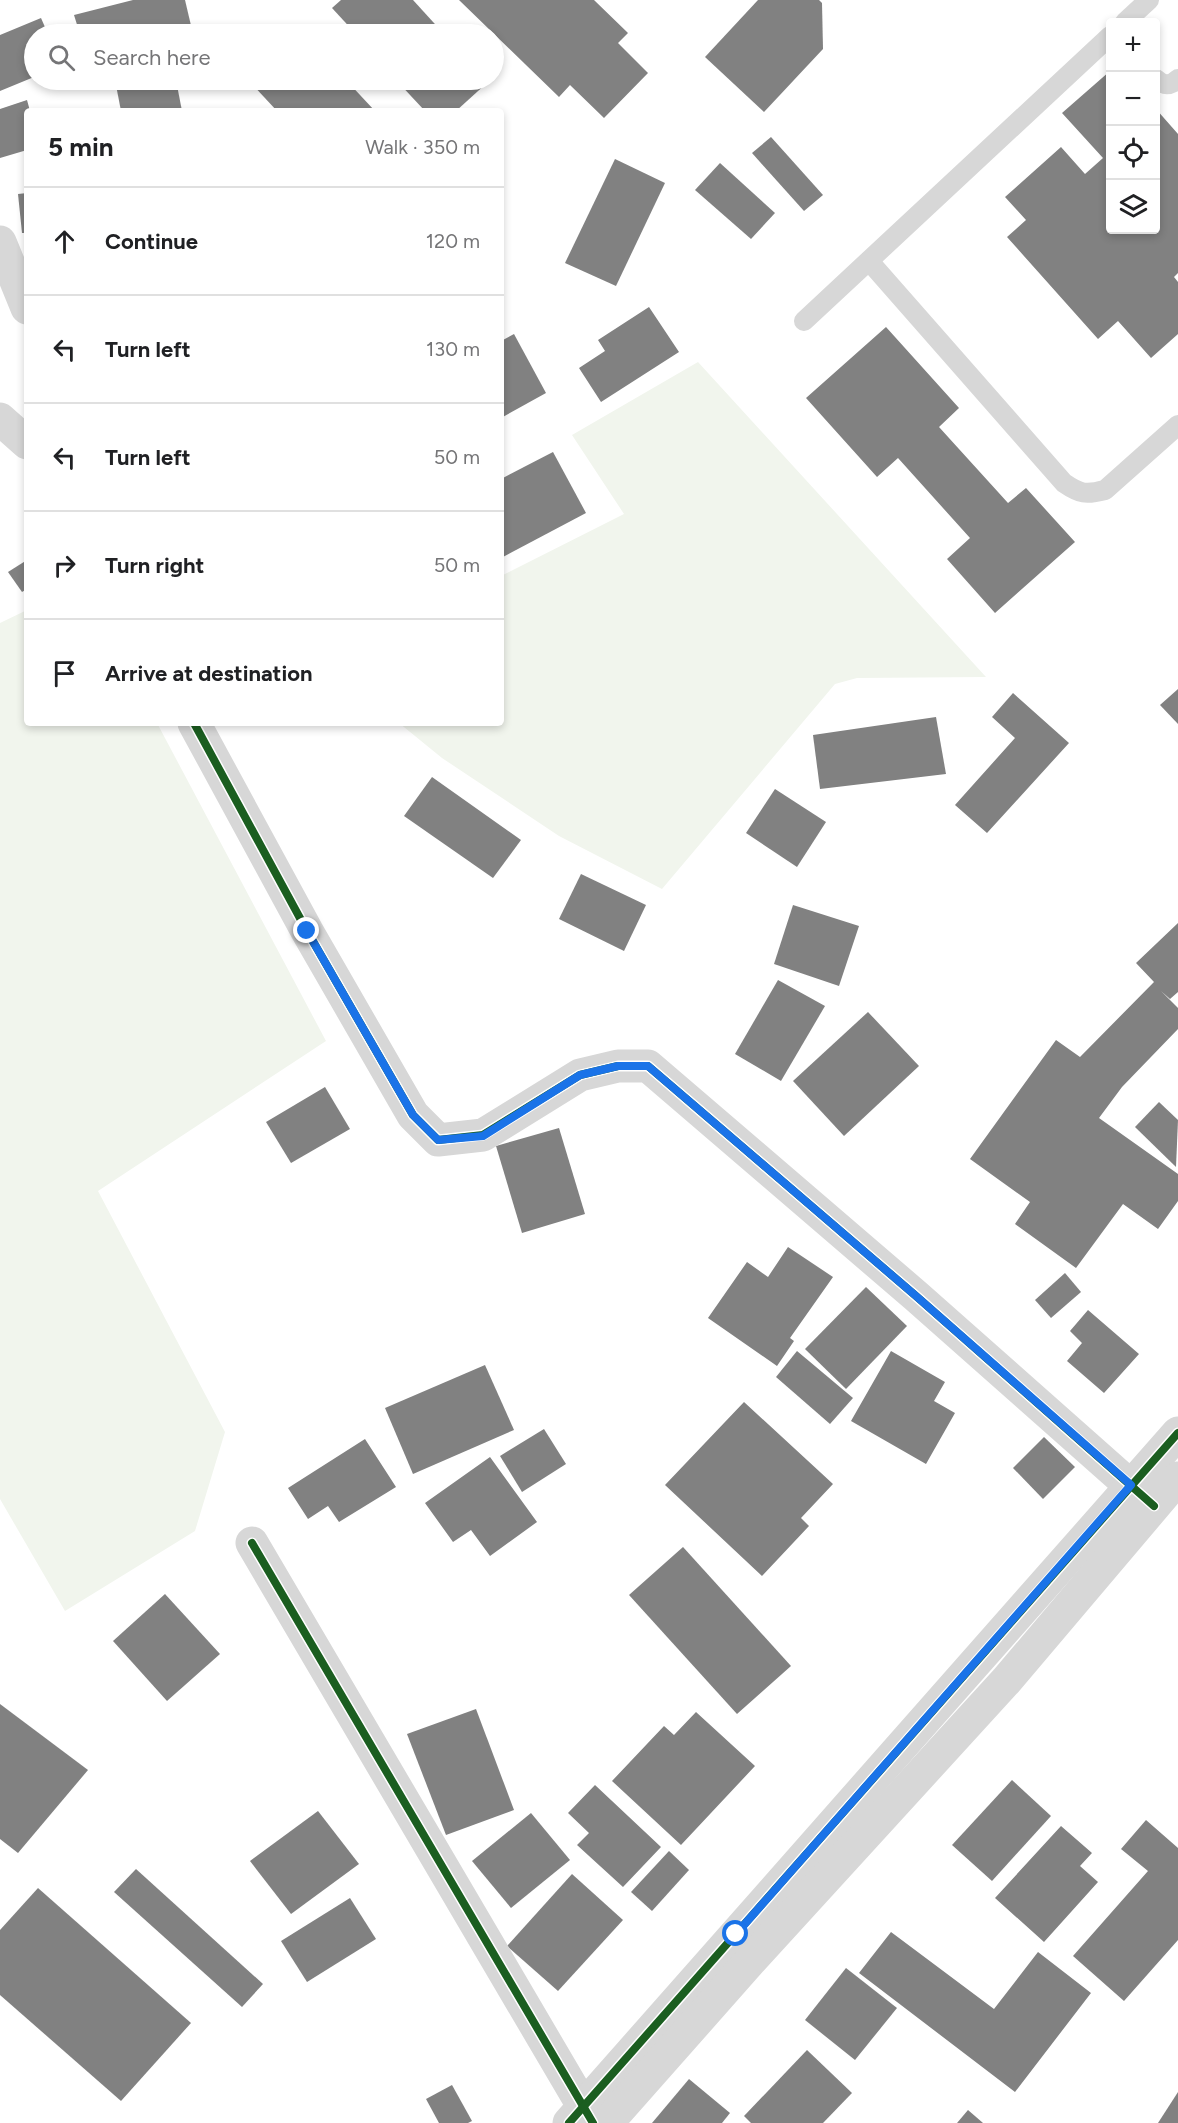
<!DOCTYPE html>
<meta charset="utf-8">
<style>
body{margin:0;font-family:Figtree,sans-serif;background:#f2f2f2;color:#202124}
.controls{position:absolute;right:18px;top:18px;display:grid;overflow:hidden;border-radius:6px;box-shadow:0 3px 9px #0003}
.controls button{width:54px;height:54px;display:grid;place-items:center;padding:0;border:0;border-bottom:2px solid #e0e0e0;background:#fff;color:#202124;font:30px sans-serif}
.stop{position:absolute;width:18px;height:18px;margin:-14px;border:4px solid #1a73e8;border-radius:50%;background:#fff}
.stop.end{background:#1a73e8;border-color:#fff;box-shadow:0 2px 6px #0008}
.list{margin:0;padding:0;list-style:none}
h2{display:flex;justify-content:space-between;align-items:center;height:78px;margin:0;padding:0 24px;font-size:26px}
h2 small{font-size:20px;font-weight:400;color:#757577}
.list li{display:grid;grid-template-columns:39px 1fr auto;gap:18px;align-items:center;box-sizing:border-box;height:108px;padding:0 24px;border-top:2px solid #e0e0e0}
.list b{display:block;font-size:22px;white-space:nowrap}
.list em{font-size:20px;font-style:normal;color:#757577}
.icon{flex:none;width:33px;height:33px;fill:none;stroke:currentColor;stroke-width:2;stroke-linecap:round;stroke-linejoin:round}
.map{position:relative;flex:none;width:1178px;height:2123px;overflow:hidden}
.search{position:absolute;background:#fff;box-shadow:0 3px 9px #0003;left:24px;top:24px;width:480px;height:66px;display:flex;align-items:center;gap:15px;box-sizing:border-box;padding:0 21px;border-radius:33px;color:#757577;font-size:22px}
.panel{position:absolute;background:#fff;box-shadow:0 3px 9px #0003;left:24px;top:108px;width:480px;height:618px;border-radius:6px}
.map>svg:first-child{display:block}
</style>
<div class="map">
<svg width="1178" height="2123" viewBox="0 0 1178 2123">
<rect width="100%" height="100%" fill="#fff"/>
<!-- green -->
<g fill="#f1f5ed">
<path d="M698 362 986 677 857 678 835 684 662 889 559 836 442 758 399 723H501V576L624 514 572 435Z"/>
<path d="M27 610V723H157L326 1041 98 1191 225 1432 195 1531 65 1611 0 1499V623Z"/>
</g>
<!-- building -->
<g fill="#818181">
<path d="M133 0H185L193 34H80L74 15Z"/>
<path d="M341 0H413L444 34H356L332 8Z"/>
<path d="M459 0H594L628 33 618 43 648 73 604 118 570 85 559 97Z"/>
<path d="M758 0H819L822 3 823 49 764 112 705 57Z"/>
<path d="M41 18 48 34H34V77L0 91V35Z"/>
<path d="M1110 71V230H1156V109L1178 134V273L1174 277 1178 282V334L1151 358 1118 321 1098 339 1007 237 1026 220 1005 197 1061 147 1085 174 1103 158 1062 113Z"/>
<path d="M115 80H176L182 111H121Z"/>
<path d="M253 80H346L375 111H277L250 82Z"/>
<path d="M396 80H485L488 82 456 111H425Z"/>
<path d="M27 100 30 111H27V150L0 158V109Z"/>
<path d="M771 137 823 195 804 211 752 153Z"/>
<path d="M615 159 665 183 616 286 565 263Z"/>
<path d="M720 163 775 213 751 239 695 190Z"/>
<path d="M27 193V233H22L18 194Z"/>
<path d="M649 307 679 352 601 402 579 368 605 351 598 340Z"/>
<path d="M886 327 959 408 939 427 1008 503 1026 488 1075 542 995 613 947 559 970 538 898 458 877 477 806 398Z"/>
<path d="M514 334 546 393 501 418V341Z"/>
<path d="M553 452 586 513 501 558V479Z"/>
<path d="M27 560V589L22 592 8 572Z"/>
<path d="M1178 689V724L1160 705Z"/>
<path d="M1013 693 1069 743 987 833 955 805 1015 738 992 717Z"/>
<path d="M936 717 946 774 820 789 813 735Z"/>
<path d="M432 777 521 840 493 878 404 816Z"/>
<path d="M775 789 826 822 797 867 746 833Z"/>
<path d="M581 874 646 905 624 951 559 919Z"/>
<path d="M793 905 859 926 839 986 774 964Z"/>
<path d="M1178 923V992L1170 999 1161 991 1178 1008V1029L1122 1087 1099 1118 1178 1174V1201L1158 1229 1123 1204 1076 1268 1015 1224 1030 1202 970 1159 1056 1040 1080 1057 1154 982 1136 963Z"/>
<path d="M778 980 825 1006 781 1081 735 1054Z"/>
<path d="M868 1012 919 1066 844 1136 793 1081Z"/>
<path d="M325 1087 350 1129 291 1163 266 1122Z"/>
<path d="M1159 1102 1178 1120 1176 1167 1135 1127Z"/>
<path d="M559 1128 585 1214 522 1233 496 1146Z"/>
<path d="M788 1247 833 1277 790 1338 794 1341 777 1366 708 1318 747 1262 768 1277Z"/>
<path d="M1065 1273 1081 1292 1051 1318 1035 1300Z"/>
<path d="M866 1287 907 1326 846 1389 805 1349Z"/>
<path d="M1088 1310 1139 1354 1104 1393 1067 1361 1082 1343 1070 1331Z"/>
<path d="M797 1351 853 1398 830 1424 776 1377Z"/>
<path d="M891 1351 945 1382 934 1401 955 1413 926 1464 851 1421Z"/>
<path d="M485 1365 514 1430 413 1474 385 1408Z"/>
<path d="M744 1402 833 1484 801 1518 809 1526 762 1576 665 1485Z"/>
<path d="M544 1429 566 1464 522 1492 500 1456Z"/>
<path d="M1044 1437 1075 1467 1043 1499 1013 1468Z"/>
<path d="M365 1439 396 1487 339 1522 328 1506 308 1519 288 1488Z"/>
<path d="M490 1457 537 1522 490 1556 471 1530 453 1542 425 1503Z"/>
<path d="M683 1547 791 1666 737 1714 629 1595Z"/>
<path d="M165 1594 220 1654 167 1701 113 1641Z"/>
<path d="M0 1704 88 1770 18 1853 0 1839Z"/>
<path d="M476 1709 514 1810 446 1835 407 1734Z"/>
<path d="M696 1712 755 1766 681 1845 612 1781 664 1726 674 1735Z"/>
<path d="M1012 1780 1051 1816 992 1881 952 1845Z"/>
<path d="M595 1785 661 1847 623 1887 577 1845 589 1833 568 1813Z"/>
<path d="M318 1811 359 1864 291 1914 250 1861Z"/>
<path d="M531 1813 570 1860 511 1908 472 1861Z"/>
<path d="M1146 1820 1178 1848V1940L1124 2001 1073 1956 1148 1871 1121 1849Z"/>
<path d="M1061 1826 1092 1853 1080 1866 1098 1882 1044 1942 995 1898Z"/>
<path d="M669 1851 689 1870 652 1911 631 1892Z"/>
<path d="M136 1869 263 1984 242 2007 114 1892Z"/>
<path d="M572 1874 623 1920 558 1991 507 1946Z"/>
<path d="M38 1888 191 2023 121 2101 0 1995V1930Z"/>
<path d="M350 1898 376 1939 307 1982 281 1941Z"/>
<path d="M891 1932 994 2009 1038 1952 1091 1993 1015 2092 859 1973Z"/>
<path d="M846 1968 897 2008 855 2060 805 2020Z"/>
<path d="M807 2050 852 2093 823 2123H751L744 2116Z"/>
<path d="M689 2079 730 2113 722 2123H652Z"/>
<path d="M452 2085 472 2121 468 2123H439L426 2099Z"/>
<path d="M1178 2092V2123H1158Z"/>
<path d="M968 2110 983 2123H957Z"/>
</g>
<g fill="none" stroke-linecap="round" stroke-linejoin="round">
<!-- service -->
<g stroke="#d7d7d7" stroke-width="20">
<path d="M1125 22 1149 0"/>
<path d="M1156 79C1164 86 1170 86 1178 79"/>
<path d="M869 261 1064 483C1080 494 1086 495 1105 490L1178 425"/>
<path d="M804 321 1110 36"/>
</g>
<!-- minor -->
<g stroke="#d7d7d7" stroke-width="33">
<path d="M0 242 27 308"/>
<path d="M0 419 27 443"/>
<path d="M194 723 307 931 413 1115 438 1140 483 1135 580 1075 618 1066H648L916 1296 1152 1505"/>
<path d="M252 1543 593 2123"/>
</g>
<!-- tertiary -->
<g stroke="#d7d7d7" stroke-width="33">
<path d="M569 2123 1178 1433"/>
<path d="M607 2123 752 1959 1006 1681 1178 1478"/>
</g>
<defs>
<g id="cycleway">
<path d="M194 723 307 931 413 1115 438 1140 483 1135 580 1075 618 1066H648L916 1296 1154 1506"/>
<path d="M252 1543 593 2123"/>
<path d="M569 2123 1178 1433"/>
</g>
</defs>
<!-- cycleway casing -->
<use href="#cycleway" stroke="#fff" stroke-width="11"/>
<!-- cycleway -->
<use href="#cycleway" stroke="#1b5e20" stroke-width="8"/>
</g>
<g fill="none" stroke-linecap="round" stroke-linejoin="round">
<!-- route -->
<path stroke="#1a73e8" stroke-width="8" d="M307 931 413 1115 438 1140 483 1136 580 1075 618 1066H648L916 1296 1131 1485 736 1934"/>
</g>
</svg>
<div class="controls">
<button>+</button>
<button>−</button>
<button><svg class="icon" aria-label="locate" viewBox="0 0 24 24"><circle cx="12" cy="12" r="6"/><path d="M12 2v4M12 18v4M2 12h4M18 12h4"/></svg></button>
<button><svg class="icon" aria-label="layers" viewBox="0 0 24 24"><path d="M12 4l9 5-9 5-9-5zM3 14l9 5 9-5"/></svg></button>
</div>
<div class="stop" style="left:736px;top:1934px"></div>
<div class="stop end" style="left:307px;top:931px"></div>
<div class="search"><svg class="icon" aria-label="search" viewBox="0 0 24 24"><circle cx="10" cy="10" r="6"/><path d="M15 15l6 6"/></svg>Search here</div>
<section class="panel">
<h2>5 min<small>Walk · 350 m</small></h2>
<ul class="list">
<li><svg class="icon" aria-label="ahead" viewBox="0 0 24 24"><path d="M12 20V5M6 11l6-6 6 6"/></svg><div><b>Continue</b></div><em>120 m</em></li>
<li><svg class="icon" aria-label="left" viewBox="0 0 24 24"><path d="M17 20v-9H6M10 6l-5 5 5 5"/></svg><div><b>Turn left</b></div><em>130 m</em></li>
<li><svg class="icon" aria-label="left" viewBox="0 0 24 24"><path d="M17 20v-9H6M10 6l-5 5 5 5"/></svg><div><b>Turn left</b></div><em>50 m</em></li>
<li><svg class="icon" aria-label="right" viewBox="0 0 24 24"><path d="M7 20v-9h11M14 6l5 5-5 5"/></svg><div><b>Turn right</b></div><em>50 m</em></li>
<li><svg class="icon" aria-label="arrive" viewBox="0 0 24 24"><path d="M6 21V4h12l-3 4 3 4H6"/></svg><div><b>Arrive at destination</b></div></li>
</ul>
</section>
</div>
